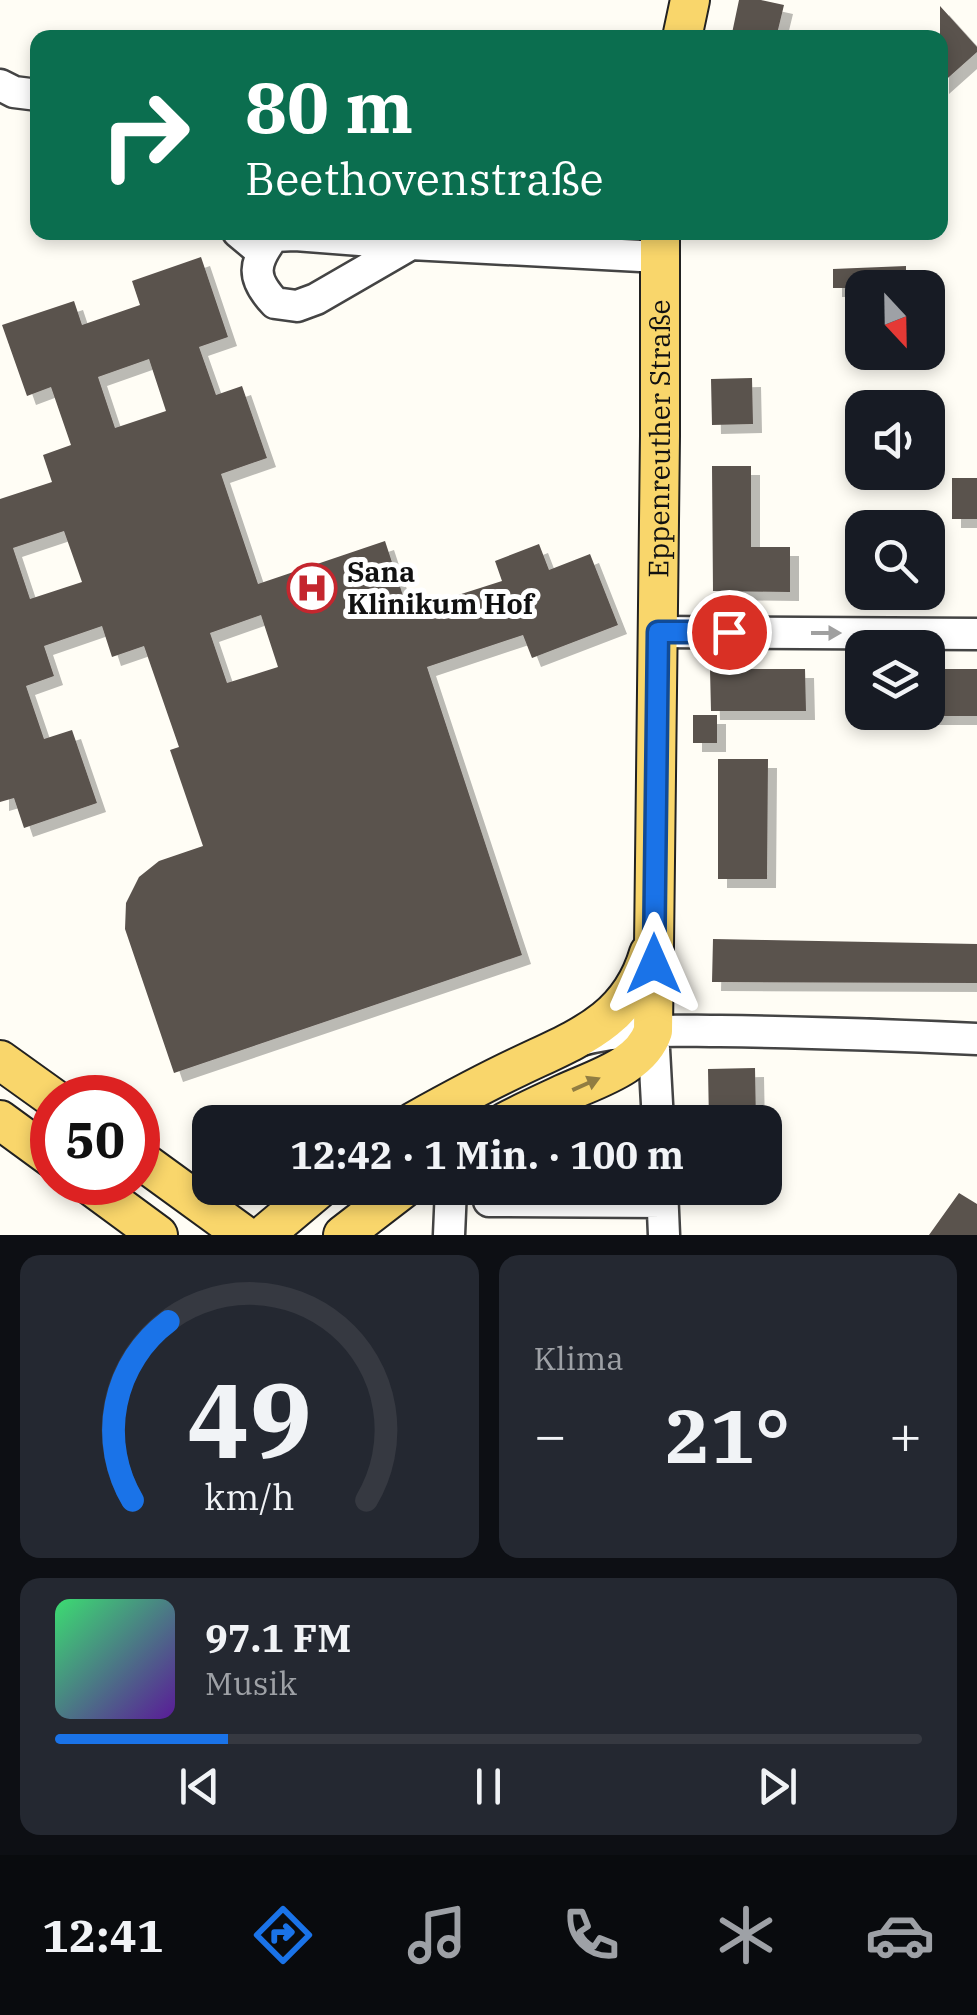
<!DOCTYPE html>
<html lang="de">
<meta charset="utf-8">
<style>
:root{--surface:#171b24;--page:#242831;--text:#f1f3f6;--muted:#9ea1a6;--line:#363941;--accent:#1a73e8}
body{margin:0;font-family:"IBM Plex Serif",serif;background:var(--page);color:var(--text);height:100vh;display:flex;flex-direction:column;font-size:38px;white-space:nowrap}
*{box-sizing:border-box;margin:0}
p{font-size:32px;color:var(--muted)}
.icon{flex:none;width:55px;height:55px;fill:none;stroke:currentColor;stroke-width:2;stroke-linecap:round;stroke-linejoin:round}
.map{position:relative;height:1235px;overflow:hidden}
.drawer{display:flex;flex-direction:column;gap:20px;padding:20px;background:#0d0f14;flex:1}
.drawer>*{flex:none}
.hud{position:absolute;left:30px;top:30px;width:918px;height:210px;border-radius:20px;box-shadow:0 5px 15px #0003;background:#0b6e4f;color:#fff;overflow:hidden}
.needle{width:65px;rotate:158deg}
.controls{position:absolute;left:845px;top:270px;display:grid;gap:20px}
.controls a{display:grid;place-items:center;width:100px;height:100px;border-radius:20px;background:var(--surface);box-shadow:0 5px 15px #0003;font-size:50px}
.speed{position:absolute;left:30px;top:1075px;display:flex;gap:20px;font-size:50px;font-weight:700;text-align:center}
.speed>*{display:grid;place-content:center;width:130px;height:130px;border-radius:50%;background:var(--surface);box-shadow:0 5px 15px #0003;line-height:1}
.speed .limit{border:15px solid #d22;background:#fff;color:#111}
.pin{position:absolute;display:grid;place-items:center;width:85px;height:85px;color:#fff;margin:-42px;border:5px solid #fff;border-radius:50%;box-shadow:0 2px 10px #0007}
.me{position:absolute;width:110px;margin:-55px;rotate:0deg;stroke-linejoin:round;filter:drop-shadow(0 0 8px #0008)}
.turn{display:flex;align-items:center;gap:35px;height:210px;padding:0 50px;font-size:45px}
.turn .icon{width:130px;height:130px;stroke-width:2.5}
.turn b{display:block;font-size:70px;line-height:85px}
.big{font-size:75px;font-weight:700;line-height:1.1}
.drawer .widget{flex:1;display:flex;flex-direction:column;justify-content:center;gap:15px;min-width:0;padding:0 35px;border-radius:20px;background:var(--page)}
.drawer .dial{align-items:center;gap:0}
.dial svg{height:260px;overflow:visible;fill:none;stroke:var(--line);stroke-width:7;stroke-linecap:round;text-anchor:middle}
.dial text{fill:var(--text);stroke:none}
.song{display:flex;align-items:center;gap:30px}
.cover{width:120px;height:120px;border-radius:15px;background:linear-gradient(135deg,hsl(140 70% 55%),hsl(270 70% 35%))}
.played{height:10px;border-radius:5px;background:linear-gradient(90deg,var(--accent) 20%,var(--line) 20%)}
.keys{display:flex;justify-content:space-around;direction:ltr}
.heat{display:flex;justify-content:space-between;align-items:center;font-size:55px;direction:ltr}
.drawer .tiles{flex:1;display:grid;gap:20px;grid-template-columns:1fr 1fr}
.widget:last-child{grid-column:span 2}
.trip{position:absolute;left:192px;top:1105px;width:590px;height:100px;border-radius:20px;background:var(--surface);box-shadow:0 5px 15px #0003;font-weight:700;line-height:100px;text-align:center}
.menu{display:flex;height:160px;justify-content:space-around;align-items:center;background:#090b0e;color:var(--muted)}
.menu .icon{width:70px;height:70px}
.menu .selected{color:var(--accent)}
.menu b{font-size:45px;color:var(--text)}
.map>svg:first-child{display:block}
</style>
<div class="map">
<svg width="977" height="1235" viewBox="0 0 977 1235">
<defs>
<filter id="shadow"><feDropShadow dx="9" dy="9" stdDeviation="0" flood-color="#0004"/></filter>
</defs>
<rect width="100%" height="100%" fill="#fffdf5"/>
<!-- building -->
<path fill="#5a524d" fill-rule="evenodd" filter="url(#shadow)" d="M 739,0 L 761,0 L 784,5 L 776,38 L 731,38 Z
M 940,6 L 977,47 L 977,52 L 940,85 Z
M 201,257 L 228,337 L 199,347 L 216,395 L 242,386 L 267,458 L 221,474 L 258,584 L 385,541 L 408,611 L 502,581 L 495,561 L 539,544 L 549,570 L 590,554 L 618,625 L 532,658 L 523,635 L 427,667 L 522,955 L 174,1073 L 125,929 L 126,903 L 139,877 L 159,861 L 203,846 L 170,750 L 179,747 L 144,646 L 112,657 L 102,626 L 44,646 L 54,676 L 26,686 L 44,739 L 72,730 L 97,803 L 24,828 L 14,798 L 0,802 L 0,499 L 52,482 L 43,455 L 71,445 L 51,387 L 27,396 L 2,325 L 74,301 L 82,325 L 140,305 L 132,281 ZM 149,359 L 166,411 L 115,428 L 98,377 ZM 64,531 L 82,582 L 30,599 L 13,548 ZM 261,615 L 278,667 L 227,683 L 210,633 Z
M 906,266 L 906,288 L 833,288 L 833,269 Z
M 752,378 L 753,424 L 712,425 L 711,379 Z
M 712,466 L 751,466 L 751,547 L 790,547 L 790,592 L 713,591 Z
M 952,478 L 977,478 L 977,519 L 952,519 Z
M 710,669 L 805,669 L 806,711 L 711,711 Z
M 928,669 L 977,669 L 977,716 L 928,716 Z
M 693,715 L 717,715 L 717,743 L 693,743 Z
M 718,759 L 768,759 L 767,879 L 718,879 Z
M 713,939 L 977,944 L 977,983 L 712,982 Z
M 755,1068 L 756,1122 L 709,1122 L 708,1069 Z
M 959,1193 L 977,1204 L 977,1235 L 929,1235 Z"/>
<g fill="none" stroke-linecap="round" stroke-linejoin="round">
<!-- minor casing -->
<g stroke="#444" stroke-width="35">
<path id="minor" d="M 0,85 L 14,92 L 38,95
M 238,232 L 262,252
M 411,244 L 316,299 L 297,306 L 275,303 C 251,278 253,263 274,236 L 295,235 L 411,244 L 659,257
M 658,632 L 977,634
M 653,1031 L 658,1122
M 581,1040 C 626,1028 674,1031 720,1031 C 806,1032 891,1035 977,1039
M 662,1188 L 664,1235
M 489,1201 L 663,1202
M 449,1235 L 451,1188"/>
</g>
<!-- major casing -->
<g stroke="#222" stroke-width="42">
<g id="major">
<path d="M 682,38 L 690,0"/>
<path d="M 0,1060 L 53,1098"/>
<path d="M 0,1120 L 52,1158"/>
<path d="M 413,1122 C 447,1103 482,1084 518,1067 C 576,1039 629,1022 649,953"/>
<path id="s1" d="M 505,1122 C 524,1112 544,1103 563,1094 C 595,1079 641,1067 653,1031 L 660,436 L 660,232"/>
<path d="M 138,1158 L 244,1235"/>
<path d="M 86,1182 L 158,1235"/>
<path d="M 264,1235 L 320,1188"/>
<path d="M 343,1235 L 404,1188"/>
</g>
</g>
<!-- minor -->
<use href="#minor" stroke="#fff" stroke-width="30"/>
<!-- major -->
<use href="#major" stroke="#f9d66b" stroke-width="38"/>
</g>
<!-- one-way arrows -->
<defs><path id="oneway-solid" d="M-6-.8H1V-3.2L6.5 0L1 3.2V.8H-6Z" transform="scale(2.5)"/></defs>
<use fill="#a0a0a0" href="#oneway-solid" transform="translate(826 633)"/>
<use fill="#917d42" href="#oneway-solid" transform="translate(586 1084) rotate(-24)"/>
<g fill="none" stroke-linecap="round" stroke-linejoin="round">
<!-- route casing -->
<g stroke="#114b97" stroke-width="25">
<path id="route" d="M 654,964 L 658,632 L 729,632"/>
</g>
<!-- route -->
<use href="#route" stroke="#1a73e8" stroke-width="18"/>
</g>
<!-- icons -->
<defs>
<g id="hospital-ring" transform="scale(2.5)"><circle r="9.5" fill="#fff" stroke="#c4262e" stroke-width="1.5"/><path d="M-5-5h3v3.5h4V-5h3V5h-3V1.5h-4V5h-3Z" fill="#c4262e"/></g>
</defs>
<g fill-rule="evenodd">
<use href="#hospital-ring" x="312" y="588"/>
</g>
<g text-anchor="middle" stroke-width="10" stroke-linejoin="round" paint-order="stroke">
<!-- street labels -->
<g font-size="28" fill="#111" stroke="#fff">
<text dy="10" stroke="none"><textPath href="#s1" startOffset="770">Eppenreuther Straße</textPath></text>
</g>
<!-- poi labels -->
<g font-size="28" font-weight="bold" fill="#111" stroke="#fff" text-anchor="start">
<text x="347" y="582">Sana<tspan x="347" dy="32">Klinikum Hof</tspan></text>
</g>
</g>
</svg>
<div class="controls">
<a><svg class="needle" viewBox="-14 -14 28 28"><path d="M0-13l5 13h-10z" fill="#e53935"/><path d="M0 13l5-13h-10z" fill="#9ea1a6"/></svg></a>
<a><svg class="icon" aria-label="sound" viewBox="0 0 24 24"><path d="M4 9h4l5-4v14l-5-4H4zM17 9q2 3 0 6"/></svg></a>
<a><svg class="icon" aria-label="search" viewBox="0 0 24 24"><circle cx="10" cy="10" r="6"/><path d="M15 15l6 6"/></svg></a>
<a><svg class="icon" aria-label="layers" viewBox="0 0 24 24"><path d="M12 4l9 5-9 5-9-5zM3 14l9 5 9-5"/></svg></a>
</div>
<div class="speed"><div class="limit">50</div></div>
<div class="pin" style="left:729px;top:632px;background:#d93025"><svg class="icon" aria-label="arrive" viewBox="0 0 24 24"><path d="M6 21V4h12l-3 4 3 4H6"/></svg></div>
<svg class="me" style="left:654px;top:964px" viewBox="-20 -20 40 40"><path d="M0-17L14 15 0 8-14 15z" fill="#1a73e8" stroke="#fff" stroke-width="4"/></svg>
<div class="trip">12:42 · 1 Min. · 100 m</div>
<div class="hud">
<div class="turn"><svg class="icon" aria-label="right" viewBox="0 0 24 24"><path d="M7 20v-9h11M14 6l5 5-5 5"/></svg><div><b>80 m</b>Beethovenstraße</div></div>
</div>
</div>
<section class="drawer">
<div class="tiles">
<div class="widget dial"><svg viewBox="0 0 100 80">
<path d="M14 69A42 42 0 1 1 86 69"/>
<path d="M14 69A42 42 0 0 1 25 14" stroke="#1a73e8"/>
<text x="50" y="56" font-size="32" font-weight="700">49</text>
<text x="50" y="72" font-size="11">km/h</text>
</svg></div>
<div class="widget"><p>Klima</p>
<div class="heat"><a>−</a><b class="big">21°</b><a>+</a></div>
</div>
<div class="widget">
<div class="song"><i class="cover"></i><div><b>97.1 FM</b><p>Musik</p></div></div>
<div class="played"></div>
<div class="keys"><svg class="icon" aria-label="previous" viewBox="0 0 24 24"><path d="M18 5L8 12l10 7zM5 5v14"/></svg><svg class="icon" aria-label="pause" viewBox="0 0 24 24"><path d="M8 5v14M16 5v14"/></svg><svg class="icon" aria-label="next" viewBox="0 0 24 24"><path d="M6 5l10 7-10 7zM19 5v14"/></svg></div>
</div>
</div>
</section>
<nav class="menu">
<b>12:41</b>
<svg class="icon selected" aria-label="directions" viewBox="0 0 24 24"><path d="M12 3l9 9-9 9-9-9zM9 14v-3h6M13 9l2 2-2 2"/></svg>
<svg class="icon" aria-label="music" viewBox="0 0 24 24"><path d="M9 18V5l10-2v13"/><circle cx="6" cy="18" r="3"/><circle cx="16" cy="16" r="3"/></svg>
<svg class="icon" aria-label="phone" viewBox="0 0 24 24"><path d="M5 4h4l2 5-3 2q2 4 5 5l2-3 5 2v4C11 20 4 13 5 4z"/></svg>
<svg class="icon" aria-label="climate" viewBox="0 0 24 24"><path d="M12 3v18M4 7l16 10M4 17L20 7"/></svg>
<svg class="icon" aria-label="car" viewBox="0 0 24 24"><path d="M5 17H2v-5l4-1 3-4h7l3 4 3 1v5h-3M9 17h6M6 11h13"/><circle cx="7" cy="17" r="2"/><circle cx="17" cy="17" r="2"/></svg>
</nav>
